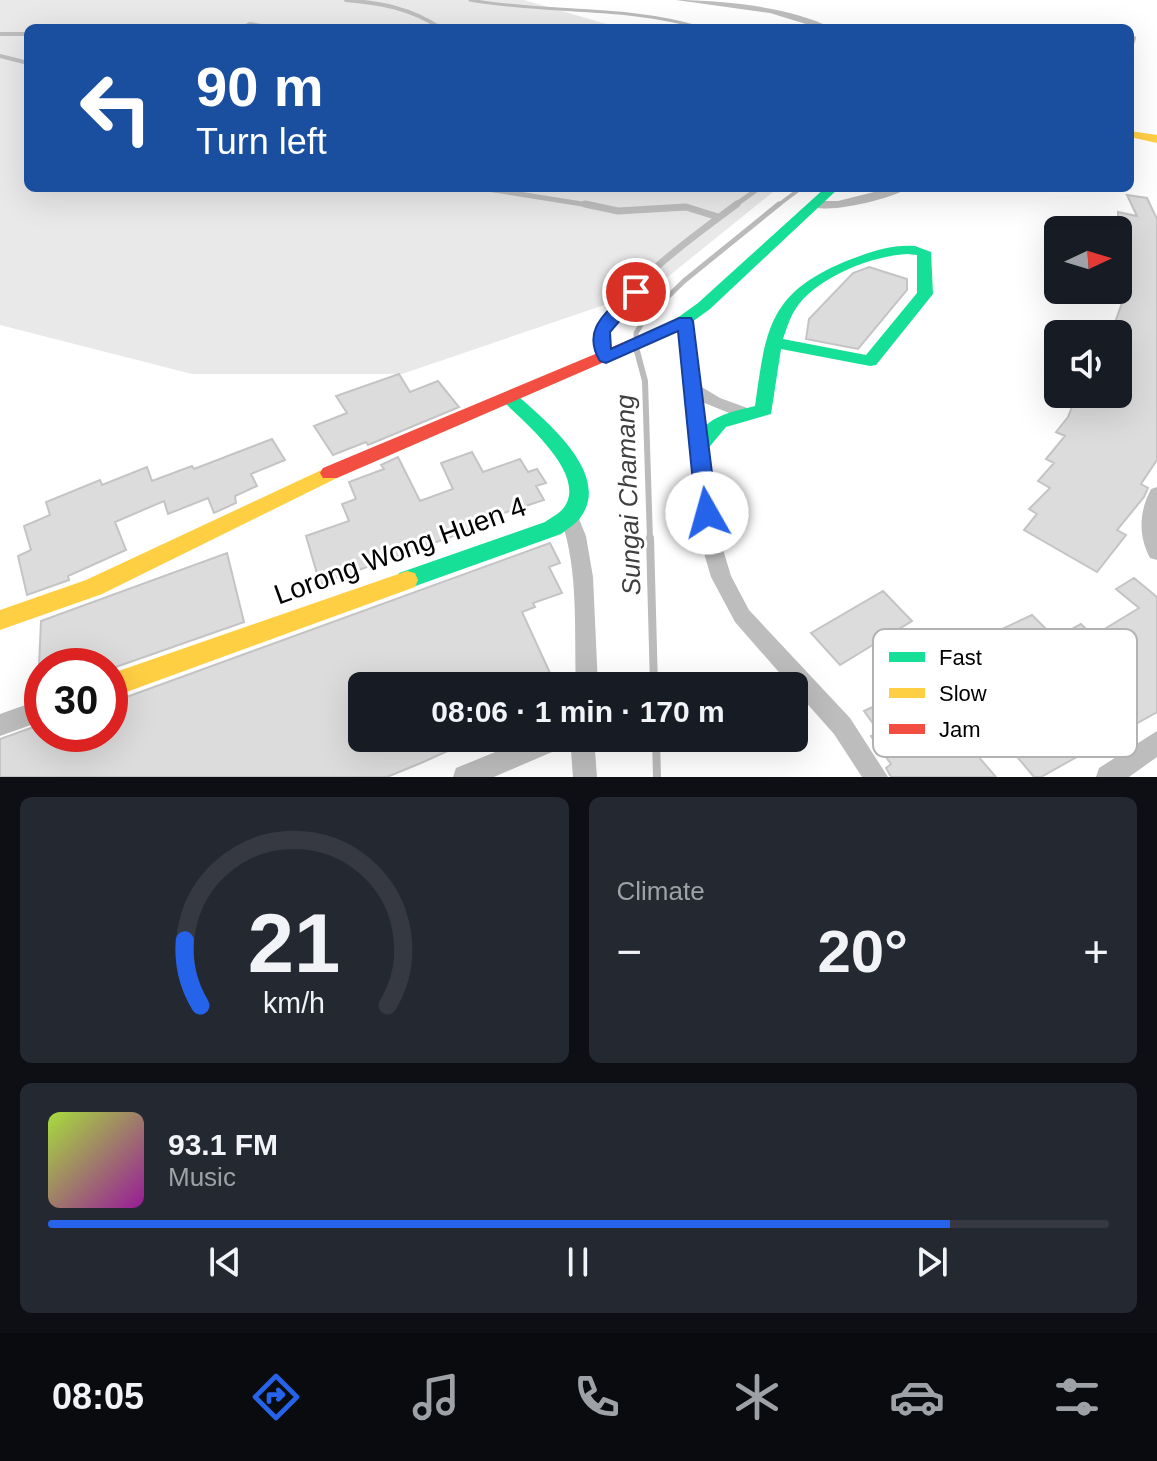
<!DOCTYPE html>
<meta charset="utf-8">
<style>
:root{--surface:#171b24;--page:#242831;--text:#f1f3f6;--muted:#9ea1a6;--line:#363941;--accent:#2563eb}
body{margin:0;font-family:Helvetica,sans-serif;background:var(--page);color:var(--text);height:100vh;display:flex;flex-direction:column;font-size:30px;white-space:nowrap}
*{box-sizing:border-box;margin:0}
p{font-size:26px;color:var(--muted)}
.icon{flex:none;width:44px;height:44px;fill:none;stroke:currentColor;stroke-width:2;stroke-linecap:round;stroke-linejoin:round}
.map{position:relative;height:777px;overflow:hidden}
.drawer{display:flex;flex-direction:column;gap:20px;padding:20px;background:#0d0f14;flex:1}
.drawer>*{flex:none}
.guide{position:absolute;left:24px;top:24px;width:1110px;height:168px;border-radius:12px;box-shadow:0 8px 32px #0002;background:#1a4fa0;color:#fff;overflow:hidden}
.needle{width:52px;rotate:86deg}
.buttons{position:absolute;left:1044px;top:216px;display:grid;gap:16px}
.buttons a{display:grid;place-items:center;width:88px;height:88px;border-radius:12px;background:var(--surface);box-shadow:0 8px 32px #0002;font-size:40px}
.speed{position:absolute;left:24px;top:648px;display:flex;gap:16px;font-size:40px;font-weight:700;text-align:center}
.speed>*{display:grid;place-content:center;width:104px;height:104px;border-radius:50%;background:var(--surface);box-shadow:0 8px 32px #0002;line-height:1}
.speed .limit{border:12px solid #d22;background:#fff;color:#111}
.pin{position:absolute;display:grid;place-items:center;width:68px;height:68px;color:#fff;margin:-34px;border:4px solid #fff;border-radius:50%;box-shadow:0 2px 8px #0007}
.me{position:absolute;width:88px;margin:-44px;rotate:353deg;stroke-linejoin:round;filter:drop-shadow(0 0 6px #0008)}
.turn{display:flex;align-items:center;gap:28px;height:168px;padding:0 40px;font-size:36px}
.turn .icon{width:104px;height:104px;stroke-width:2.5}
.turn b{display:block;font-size:56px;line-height:68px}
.big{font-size:60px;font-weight:700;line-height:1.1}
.drawer .card{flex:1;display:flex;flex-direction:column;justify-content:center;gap:12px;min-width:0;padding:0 28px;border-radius:12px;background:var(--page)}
.drawer .dial{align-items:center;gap:0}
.dial svg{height:208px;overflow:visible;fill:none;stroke:var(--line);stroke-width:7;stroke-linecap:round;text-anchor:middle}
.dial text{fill:var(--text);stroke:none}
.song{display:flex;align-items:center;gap:24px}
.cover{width:96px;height:96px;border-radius:12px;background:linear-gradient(135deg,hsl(80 70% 55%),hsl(300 70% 35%))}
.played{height:8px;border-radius:4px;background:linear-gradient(90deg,var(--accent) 85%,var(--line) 85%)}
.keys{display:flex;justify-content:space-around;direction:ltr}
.heat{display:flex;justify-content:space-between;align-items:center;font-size:44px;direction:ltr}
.drawer .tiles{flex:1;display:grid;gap:20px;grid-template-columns:1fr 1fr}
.card:last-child{grid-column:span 2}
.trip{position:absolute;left:348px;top:672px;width:460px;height:80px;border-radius:12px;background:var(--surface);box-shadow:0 8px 32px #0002;font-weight:700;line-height:80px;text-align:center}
.dock{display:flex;height:128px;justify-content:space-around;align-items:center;background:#090b0e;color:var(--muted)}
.dock .icon{width:56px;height:56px}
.dock .on{color:var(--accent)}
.dock b{font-size:36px;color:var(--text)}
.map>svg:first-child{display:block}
</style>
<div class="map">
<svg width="1157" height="777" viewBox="0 0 1157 777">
<rect width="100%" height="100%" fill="#fff"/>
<!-- green -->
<path fill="#e9e9e9" d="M 0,0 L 524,0 L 620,28 L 28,28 L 28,188 L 778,188 L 654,288 L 402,374 L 192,374 L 0,325 Z"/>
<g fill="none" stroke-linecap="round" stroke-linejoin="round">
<!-- stream-far4 -->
<path stroke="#bbb" stroke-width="3" d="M 470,0 C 547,14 625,5 701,28"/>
<!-- stream-far3 -->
<path stroke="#bbb" stroke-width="4" d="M 777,206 L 801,188"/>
<!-- stream-far2 -->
<path stroke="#bbb" stroke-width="5" d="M 637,353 L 636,333 L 644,320 L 684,281 L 779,204"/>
<!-- stream-far1 -->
<path stroke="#bbb" stroke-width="6" d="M 637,351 L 645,381 L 650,540"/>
<!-- stream -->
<path stroke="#bbb" stroke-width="8" d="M 650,538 L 654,686
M 656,738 L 657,777"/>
</g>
<!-- building -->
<path fill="#dcdcdc" stroke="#c4c4c4" stroke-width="2" d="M 1127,195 L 1147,198 L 1157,219 L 1157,460 L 1141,484 L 1148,488 L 1144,497 L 1117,530 L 1126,535 L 1097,572 L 1024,530 L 1037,514 L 1029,509 L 1050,488 L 1038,481 L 1054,463 L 1046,459 L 1065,436 L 1056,432 L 1068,417 L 1077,394 L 1118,394 L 1118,368 L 1129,336 L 1112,331 L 1123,300 L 1109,296 L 1112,290 L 1118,290 L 1118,276 L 1125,260 L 1118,258 L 1118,212 L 1137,216 Z
M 869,267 L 907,279 L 907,290 L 858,349 L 806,339 L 809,319 L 853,273 Z
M 399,374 L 410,392 L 438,381 L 459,407 L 368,445 L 366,442 L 333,455 L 314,426 L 347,413 L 336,396 Z
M 272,439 L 285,460 L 251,474 L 257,486 L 235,496 L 236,503 L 214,513 L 208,498 L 168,514 L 164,501 L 115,522 L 126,550 L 68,576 L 69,580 L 27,595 L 18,556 L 31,550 L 24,526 L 50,515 L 46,502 L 100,480 L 102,485 L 147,467 L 152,481 L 192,466 L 194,469 Z
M 472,452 L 483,472 L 520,459 L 528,472 L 537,469 L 546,483 L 536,486 L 544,500 L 467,525 L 470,530 L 320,584 L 306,536 L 349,521 L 342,504 L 356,499 L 349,482 L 384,469 L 381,465 L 398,457 L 420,501 L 453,489 L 441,463 Z
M 550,543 L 560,563 L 549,567 L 562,593 L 533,603 L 535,607 L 522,612 L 556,686 L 362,686 L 362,738 L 476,738 L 421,763 L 387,777 L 0,777 L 0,739 L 42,724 L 42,734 L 110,734 L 110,703 Z
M 227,553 L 244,622 L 110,669 L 110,666 L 39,666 L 41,621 Z
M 1134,578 L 1157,597 L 1157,712 L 1041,777 L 1034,777 L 948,674 L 1001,649 L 989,635 L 1032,615 L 1055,638 L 1081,624 L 1093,636 L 1139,608 L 1116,589 Z
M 883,591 L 912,621 L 840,665 L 811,633 Z
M 888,700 L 909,726 L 938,710 L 996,777 L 891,777 L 886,768 L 891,764 L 871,736 L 879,732 L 864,711 Z"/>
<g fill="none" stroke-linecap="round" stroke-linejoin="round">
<!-- lane-far3 -->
<path stroke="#bdbdbd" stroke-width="4" d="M 346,0 C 380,3 411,8 440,28
M 242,28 L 250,24 L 273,28
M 0,34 L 28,34
M 1130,51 L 1134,38
M 0,56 L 28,63"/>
<!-- lane-far2 -->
<path stroke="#bdbdbd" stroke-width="5" d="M 481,188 L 595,206
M 734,206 L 759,188"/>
<!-- lane-far1 -->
<path stroke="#bdbdbd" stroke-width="7" d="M 585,204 L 618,211 L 686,207 L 718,217
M 603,353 L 601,334 C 630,280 689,240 737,204"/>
<!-- lane -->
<path stroke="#bdbdbd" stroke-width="9" d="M 603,351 L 606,358"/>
<!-- street -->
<path fill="#bdbdbd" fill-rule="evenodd" d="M 676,0 C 720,0 793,7 831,28 L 819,28 L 770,13 Z
M 890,188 L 909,188 C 893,198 825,216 809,205 L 815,201 L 838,201 Z
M 685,317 L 692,321 L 700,386 L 720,398 L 750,409 L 752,413 L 744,419 L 702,402 L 719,536 L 731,576 L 749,610 L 850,718 L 888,777 L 862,777 L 834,734 L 794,689 L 794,686 L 791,686 L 735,622 L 711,577 L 699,536 L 678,321 Z
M 1157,487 L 1157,560 L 1150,558 C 1138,535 1139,512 1151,489 Z
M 570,512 L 577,514 L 579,519 L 586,536 L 593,577 L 598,686 L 576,686 C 574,630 579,572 561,519 L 563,514 Z
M 42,699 L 42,721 L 0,736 L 0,714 Z
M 1157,731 L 1157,757 L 1129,777 L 1096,777 L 1099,768 Z
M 530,738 L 570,738 L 566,746 L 494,777 L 453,777 L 456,768 Z
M 570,738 L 594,738 L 597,777 L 573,777 Z"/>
<!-- fast -->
<path fill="#16e098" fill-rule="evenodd" d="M 825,188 L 839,188 L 710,309 L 685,327 L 673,327 L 671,324 L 673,321 L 698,303 Z
M 915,246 L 931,252 L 933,294 L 876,365 L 870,366 L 781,349 L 771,414 L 726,427 L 706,451 L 692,451 L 689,446 C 708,416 723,414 755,406 C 766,328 769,292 849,260 C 870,252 892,244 915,246 ZM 907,254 L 917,255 L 917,293 L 866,355 L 783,339 C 787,327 791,314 799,304 C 821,276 872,256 907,254 Z
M 511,393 L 517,395 C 546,421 613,475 580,518 C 575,525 567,529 561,534 L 407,589 L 399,587 L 396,580 L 399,573 L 545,522 C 552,517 561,513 565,506 C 586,473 525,423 505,403 L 502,399 L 505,395 Z"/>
<!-- slow -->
<path fill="#ffcf43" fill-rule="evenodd" d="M 1130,131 L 1157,135 L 1157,143 L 1130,137 Z
M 330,466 L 337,468 L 340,473 L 337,478 L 102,594 L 0,630 L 0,610 L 86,580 Z
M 407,571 L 415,573 L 418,580 L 415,587 L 110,698 L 110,674 Z"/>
<!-- jam -->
<path fill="#f24e42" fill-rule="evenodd" d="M 679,319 L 687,324 L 685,327 L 337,478 L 323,478 L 320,473 L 323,468 Z"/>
</g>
<!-- route -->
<path fill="#2563eb" stroke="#184099" stroke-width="2" d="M 636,287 L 644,292 L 610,332 L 611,349 L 679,318 L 691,318 L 693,321 L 717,513 L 714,519 L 707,522 L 699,519 L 696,513 L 678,331 L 606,363 L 600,361 C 580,328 609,311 631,288 Z"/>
<g text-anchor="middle" stroke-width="6" stroke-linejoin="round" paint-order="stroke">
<!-- water labels -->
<g font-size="26" font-style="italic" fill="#3f3f3f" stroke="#fff">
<text transform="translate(628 495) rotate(-92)" y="9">Sungai Chamang</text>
</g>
<!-- near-street labels -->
<g font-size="28" fill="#000" stroke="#fff">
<text transform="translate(400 550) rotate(-20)" y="10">Lorong Wong Huen 4</text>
</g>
</g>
<!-- legend -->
<rect x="873" y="629" width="264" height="128" rx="12" fill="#fff" stroke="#b2b2b2" stroke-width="2"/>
<rect x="889" y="652" width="36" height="10" fill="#16e098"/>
<rect x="889" y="688" width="36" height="10" fill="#ffcf43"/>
<rect x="889" y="724" width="36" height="10" fill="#f24e42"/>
<g font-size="22" fill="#000">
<text x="939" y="665">Fast</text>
<text x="939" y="701">Slow</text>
<text x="939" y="737">Jam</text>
</g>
</svg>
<div class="buttons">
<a><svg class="needle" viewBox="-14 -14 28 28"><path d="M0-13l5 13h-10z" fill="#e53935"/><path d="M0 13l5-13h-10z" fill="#9ea1a6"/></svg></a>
<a><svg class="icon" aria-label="sound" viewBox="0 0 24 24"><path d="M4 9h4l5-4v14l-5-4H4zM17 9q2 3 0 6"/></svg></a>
</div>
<div class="speed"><div class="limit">30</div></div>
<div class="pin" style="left:636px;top:292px;background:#d93025"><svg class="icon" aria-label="arrive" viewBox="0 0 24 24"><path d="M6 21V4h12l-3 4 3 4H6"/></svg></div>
<svg class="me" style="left:707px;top:513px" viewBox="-20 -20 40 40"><circle r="19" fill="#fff"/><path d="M0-13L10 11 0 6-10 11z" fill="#2563eb"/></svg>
<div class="trip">08:06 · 1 min · 170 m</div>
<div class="guide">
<div class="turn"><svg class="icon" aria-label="left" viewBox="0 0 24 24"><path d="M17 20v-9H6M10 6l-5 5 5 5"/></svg><div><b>90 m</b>Turn left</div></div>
</div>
</div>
<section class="drawer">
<div class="tiles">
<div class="card dial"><svg viewBox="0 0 100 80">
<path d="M14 69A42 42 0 1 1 86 69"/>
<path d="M14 69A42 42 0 0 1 8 44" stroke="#2563eb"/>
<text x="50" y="56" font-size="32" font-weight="700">21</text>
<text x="50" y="72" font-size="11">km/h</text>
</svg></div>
<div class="card"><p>Climate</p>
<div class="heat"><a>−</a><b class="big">20°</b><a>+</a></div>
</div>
<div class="card">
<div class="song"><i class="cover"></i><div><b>93.1 FM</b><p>Music</p></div></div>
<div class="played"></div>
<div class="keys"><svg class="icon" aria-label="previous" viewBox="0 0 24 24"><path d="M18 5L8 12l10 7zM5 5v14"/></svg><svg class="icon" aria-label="pause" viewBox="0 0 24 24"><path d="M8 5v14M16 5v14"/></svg><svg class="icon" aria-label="next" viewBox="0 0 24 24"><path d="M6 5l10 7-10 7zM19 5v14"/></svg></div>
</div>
</div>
</section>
<nav class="dock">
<b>08:05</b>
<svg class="icon on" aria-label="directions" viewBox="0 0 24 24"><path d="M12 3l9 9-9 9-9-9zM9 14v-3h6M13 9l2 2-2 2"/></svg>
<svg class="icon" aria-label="music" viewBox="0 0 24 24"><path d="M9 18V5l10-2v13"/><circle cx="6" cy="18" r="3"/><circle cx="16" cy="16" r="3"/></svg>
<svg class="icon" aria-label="phone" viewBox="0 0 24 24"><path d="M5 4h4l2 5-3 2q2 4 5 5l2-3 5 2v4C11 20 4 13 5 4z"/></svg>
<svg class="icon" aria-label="climate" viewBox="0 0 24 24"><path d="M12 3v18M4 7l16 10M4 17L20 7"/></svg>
<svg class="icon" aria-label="car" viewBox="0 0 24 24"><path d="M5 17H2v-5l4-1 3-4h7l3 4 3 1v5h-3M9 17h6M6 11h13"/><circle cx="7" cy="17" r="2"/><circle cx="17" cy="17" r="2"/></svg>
<svg class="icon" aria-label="filters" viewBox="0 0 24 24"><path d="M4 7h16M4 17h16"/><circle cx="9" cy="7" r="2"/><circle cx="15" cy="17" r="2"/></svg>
</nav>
